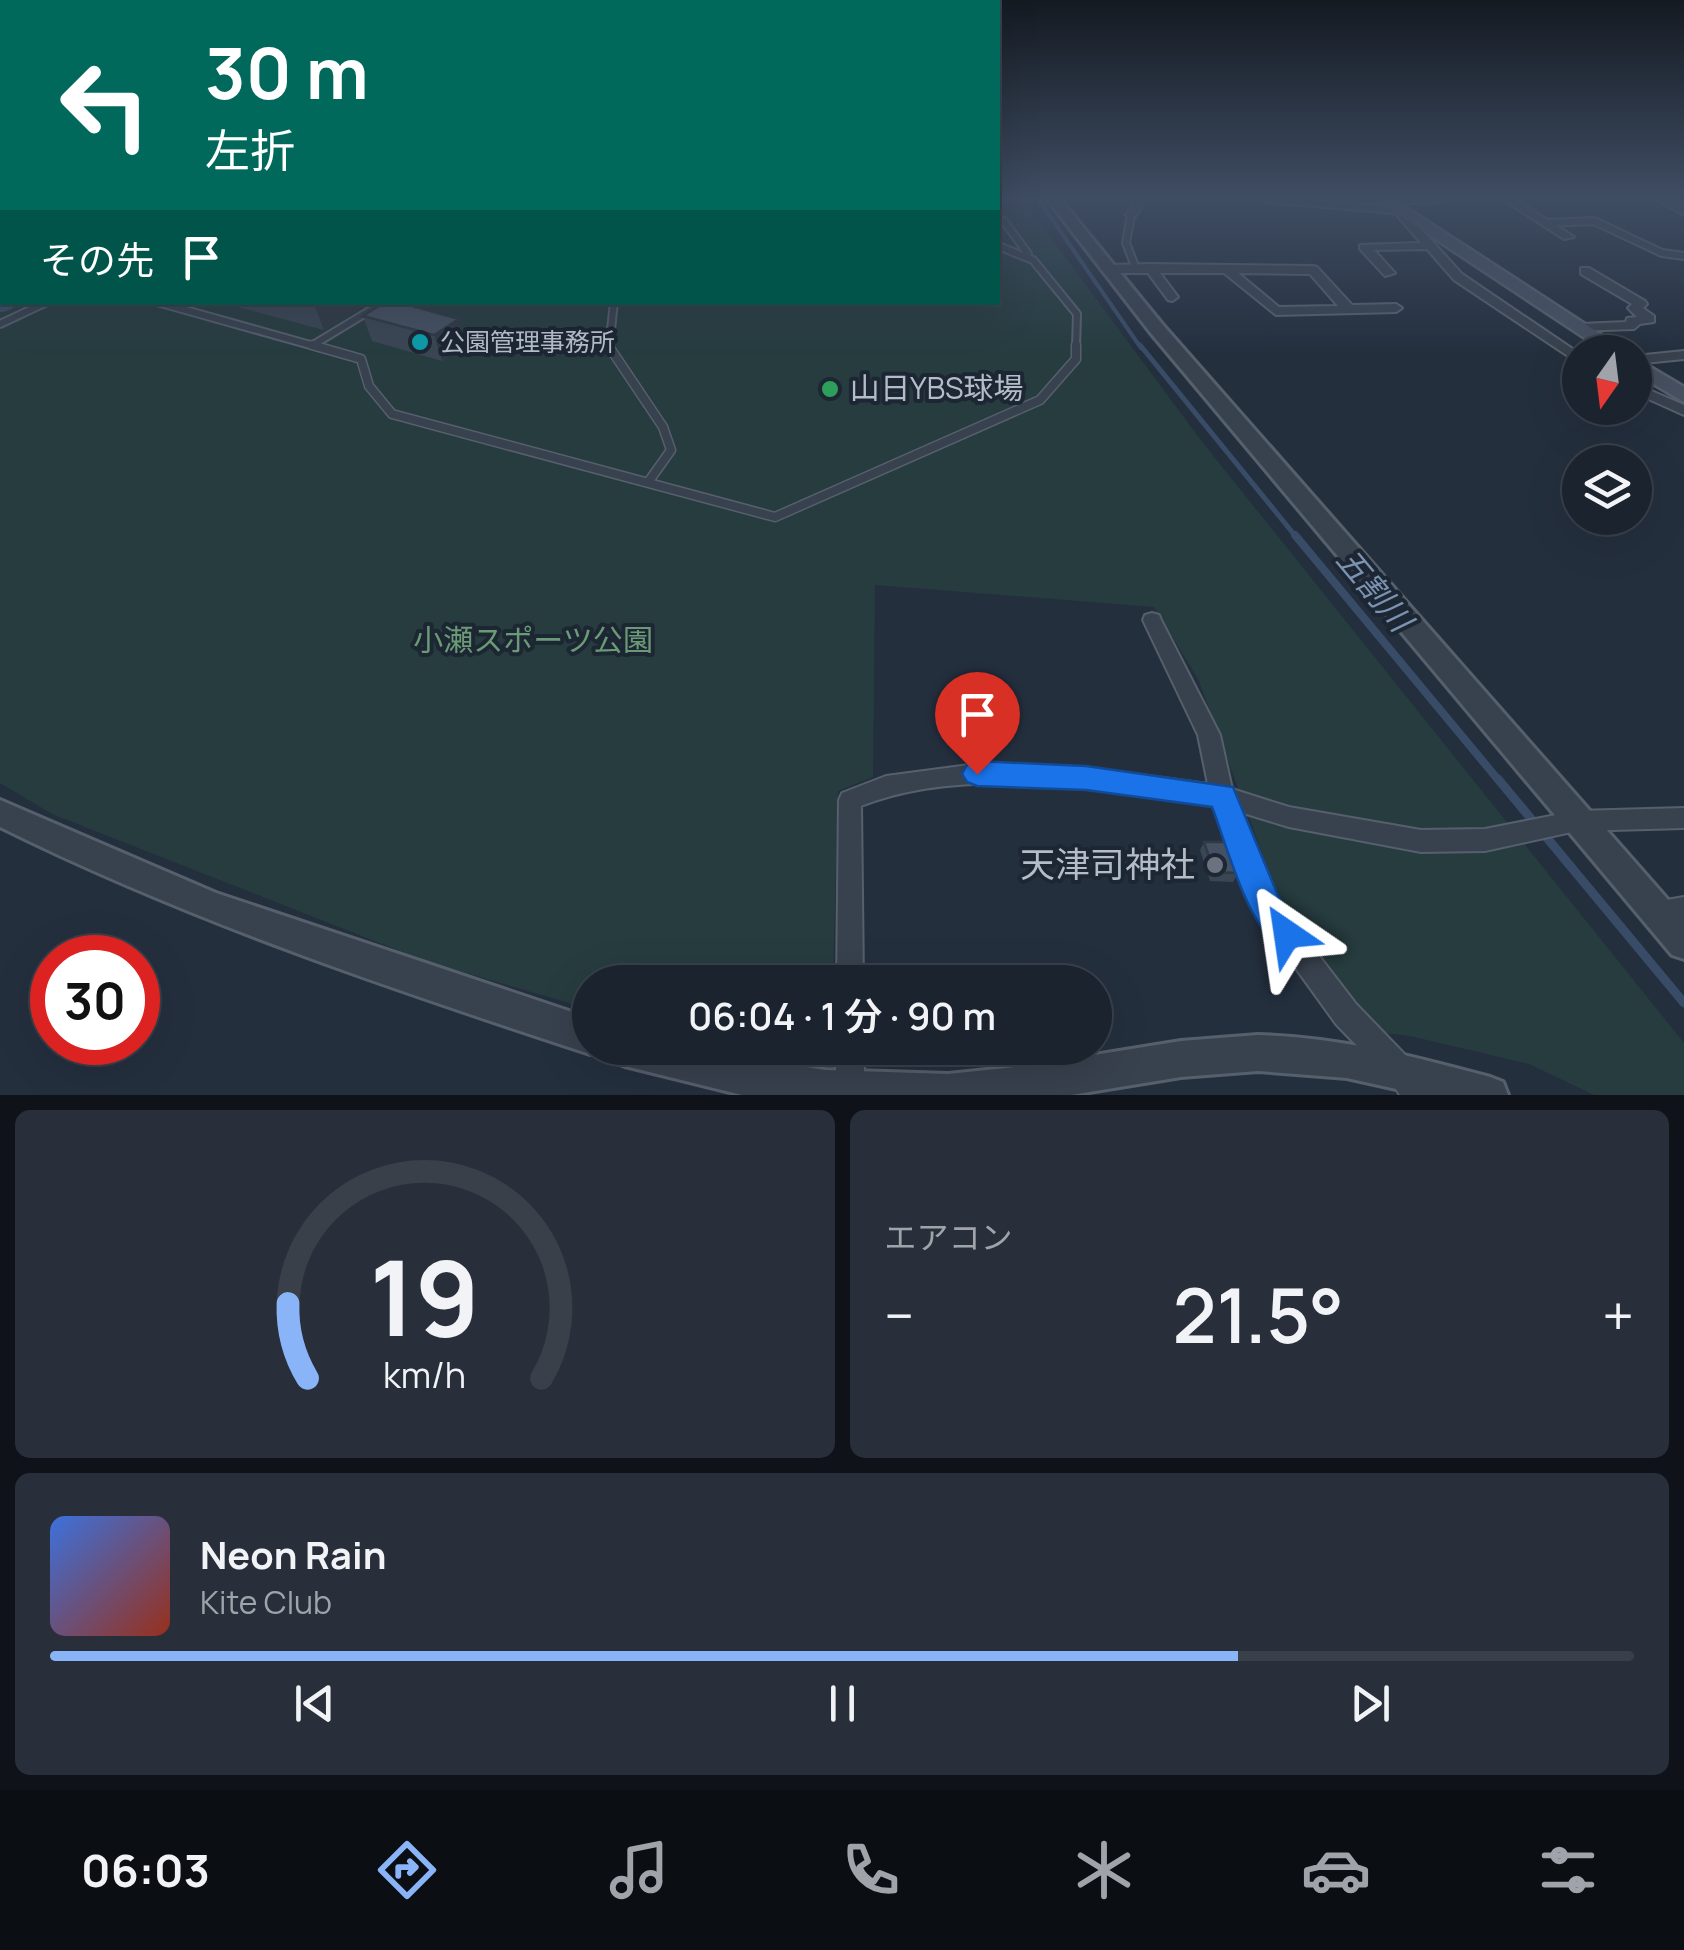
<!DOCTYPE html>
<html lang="ja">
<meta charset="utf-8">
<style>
:root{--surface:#1b232e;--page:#282f3a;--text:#f1f3f6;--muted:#a0a4aa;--line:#39404a;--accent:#8ab4f8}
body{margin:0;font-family:Manrope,"Noto Sans JP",sans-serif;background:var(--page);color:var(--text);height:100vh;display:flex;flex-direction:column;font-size:38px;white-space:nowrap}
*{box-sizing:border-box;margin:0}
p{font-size:32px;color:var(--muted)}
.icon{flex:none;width:55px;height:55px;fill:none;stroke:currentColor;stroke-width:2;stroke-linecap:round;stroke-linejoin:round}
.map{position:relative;height:1095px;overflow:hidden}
.panel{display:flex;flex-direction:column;gap:15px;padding:15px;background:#0f1319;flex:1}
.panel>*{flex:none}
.top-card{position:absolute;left:0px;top:0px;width:1000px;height:305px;box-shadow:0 10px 40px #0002,0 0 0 2px var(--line);background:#00695c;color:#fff;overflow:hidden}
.needle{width:65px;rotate:194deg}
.tools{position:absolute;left:1562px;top:335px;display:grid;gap:20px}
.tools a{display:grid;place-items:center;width:90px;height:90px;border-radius:50%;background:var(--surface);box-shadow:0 10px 40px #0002,0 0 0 2px var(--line);font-size:50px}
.speed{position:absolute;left:30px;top:935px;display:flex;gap:20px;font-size:50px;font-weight:700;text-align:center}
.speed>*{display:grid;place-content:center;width:130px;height:130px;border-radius:50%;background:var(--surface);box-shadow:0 10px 40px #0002,0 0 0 2px var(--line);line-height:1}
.speed .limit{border:15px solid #d22;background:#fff;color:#111}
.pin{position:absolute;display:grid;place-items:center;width:85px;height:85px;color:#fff;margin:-102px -42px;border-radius:50% 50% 50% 0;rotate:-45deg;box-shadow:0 0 10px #0007}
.pin .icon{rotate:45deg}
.me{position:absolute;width:110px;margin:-55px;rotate:328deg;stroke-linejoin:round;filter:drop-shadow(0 0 8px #0008)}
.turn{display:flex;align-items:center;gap:35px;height:210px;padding:0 40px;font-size:45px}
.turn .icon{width:130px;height:130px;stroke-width:2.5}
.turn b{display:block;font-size:70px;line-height:85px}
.then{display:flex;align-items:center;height:95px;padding:0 40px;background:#0003;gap:20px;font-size:38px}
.big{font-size:75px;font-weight:600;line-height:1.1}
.panel .card{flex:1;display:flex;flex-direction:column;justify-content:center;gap:15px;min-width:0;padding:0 35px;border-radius:15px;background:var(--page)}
.panel .dial{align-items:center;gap:0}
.dial svg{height:260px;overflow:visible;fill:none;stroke:var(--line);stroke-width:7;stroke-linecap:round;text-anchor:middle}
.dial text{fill:var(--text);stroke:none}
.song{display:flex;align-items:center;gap:30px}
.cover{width:120px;height:120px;border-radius:15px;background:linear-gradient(135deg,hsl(220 70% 55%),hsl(10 70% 35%))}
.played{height:10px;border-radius:5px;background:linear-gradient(90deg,var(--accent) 75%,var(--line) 75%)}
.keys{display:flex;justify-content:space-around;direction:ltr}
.heat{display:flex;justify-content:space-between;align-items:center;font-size:55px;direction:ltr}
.panel .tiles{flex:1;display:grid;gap:15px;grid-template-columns:1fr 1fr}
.card:last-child{grid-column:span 2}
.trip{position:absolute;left:572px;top:965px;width:540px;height:100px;border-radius:50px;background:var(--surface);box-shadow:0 10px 40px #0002,0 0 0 2px var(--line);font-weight:600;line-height:100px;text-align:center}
.tab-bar{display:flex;height:160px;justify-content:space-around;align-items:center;background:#0b0e12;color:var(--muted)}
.tab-bar .icon{width:70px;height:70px}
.tab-bar .active{color:var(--accent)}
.tab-bar b{font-size:45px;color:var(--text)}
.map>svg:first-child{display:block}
</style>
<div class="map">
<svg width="1684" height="1095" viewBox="0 0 1684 1095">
<rect width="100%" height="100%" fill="#242f3e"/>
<!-- green -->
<path fill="#263c3f" d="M 0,199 L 2,302 L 998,302 L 998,199 L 1022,199 L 1203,443 L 1684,1043 L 1684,1095 L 1594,1095 L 1529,1064 L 1410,1036 L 1368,1031 L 1280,902 L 1198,679 L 1154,607 L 875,585 L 873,777 L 838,791 L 833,982 L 590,982 L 590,1009 L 428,962 L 52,814 L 0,783 Z"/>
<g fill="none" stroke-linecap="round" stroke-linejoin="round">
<!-- stream-far3 -->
<path stroke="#394c67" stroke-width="4" d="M 1038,199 L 1141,348"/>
<!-- stream-far2 -->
<path stroke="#394c67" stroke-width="5" d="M 1140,345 L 1297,538"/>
<!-- stream-far1 -->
<path stroke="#394c67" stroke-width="8" d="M 1295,535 L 1500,782"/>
<!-- stream -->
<path stroke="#394c67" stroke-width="9" d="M 1498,779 L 1684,1003"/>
<!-- river -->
<path stroke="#394c67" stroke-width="40" d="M 0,292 L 2,291"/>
<!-- service-far1 casing -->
<g stroke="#565f6c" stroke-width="10">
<path id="service-far1" d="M 1131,215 L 1126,243 L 1136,269
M 998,220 L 1004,221 L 1028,254
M 1545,223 L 1594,221 L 1662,253 L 1684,256
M 998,246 L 1033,260 L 1077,314 L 1076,348
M 157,302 L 321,348
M 0,324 L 47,302
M 313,345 L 384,302
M 609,348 L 614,302"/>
</g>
<!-- service casing -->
<g stroke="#565f6c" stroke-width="11">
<path id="service" d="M 312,345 L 361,359 L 369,386 L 392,414 L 775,517 L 1040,400 L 1076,359 L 1076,345
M 608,345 L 663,427 L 671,450 L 649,481"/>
</g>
<!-- minor casing -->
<g stroke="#565f6c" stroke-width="4">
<path id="minor" d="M 1136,199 L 1146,199 L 1135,217 L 1127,217 L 1126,215 Z
M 1260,199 L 1307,199 L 1402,208 L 1462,274 L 1580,354 L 1580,364 L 1454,280 L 1427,249 L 1374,250 L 1395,273 L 1385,276 L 1360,249 L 1360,245 L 1421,243 L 1395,213 L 1265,202 Z
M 1381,199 L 1447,199 L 1442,202 L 1385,204 L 1381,203 Z
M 1502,199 L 1515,199 L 1574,237 L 1564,239 Z
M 1655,199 L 1668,199 L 1684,208 L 1684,215 Z
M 1150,264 L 1313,266 L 1317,267 L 1352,305 L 1396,304 L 1402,308 L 1396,312 L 1276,315 L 1224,273 L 1160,273 L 1178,297 L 1172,301 L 1168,300 L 1148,273 L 1106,273 L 1100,269 L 1106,265 ZM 1238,273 L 1310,274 L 1338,306 L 1279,307 Z
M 1581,268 L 1589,268 L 1645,301 L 1647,304 L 1643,308 L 1654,316 L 1654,322 L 1640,324 L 1634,329 L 1575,331 L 1573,328 L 1580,324 L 1626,322 L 1627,318 L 1637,317 L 1628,308 L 1632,304 L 1581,274 Z
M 1684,351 L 1684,359 L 1635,364 L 1635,356 Z
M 1635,384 L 1684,405 L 1684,415 L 1635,393 Z
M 1152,613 L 1159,615 L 1161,620 L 1220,735 L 1232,789 L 1289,807 L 1421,830 L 1485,829 L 1576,811 L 1684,808 L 1684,828 L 1576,831 L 1485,851 L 1421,852 L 1289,827 L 1240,812 L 1276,900 L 1356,1004 L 1410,1060 L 1431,1095 L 1400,1095 L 1390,1080 L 1336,1024 L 1258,916 L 1214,805 C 1105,790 966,764 861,806 L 863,982 L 837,982 L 839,800 L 842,793 L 886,776 L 977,764 L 1087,768 L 1208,784 L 1198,735 L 1143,620 L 1145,615 Z
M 1684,897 L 1684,921 L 1658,924 L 1649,921 L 1646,912 L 1649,903 Z
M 836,1048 L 864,1048 L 864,1095 L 836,1095 Z"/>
</g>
<!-- tertiary casing -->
<g stroke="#565f6c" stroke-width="6">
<path id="tertiary" d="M 1047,199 L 1060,199 L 1162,324 L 1684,918 L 1684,959 L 1672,955 L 1150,332 Z
M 0,800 L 216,893 L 590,1018 L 590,1048 L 603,1048 L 590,1054 C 389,988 190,921 0,827 Z
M 1258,1035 C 1338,1037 1413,1056 1490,1077 L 1503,1082 L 1508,1095 L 1423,1095 L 1347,1078 L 1258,1071 L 1181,1077 L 1071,1095 L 742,1095 L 625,1066 L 612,1061 L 607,1048 L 689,1048 L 825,1070 L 948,1074 L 1026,1066 L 1181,1041 Z"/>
</g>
<!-- secondary casing -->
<g stroke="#565f6c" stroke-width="5">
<path id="secondary" d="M 1375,199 L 1393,199 L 1628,352 L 1606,352 Z
M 1635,358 L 1684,387 L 1684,402 L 1635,373 Z"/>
</g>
<!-- service-far1 -->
<use href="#service-far1" stroke="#38414e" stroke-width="6"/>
<!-- service -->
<use href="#service" stroke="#38414e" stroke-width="8"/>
<!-- minor -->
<use href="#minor" fill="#38414e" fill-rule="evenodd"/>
<!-- tertiary -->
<use href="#tertiary" fill="#38414e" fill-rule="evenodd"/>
<!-- secondary -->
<use href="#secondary" fill="#465061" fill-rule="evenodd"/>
</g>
<!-- wall -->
<path fill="#3b4654" d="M 220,302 L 370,302 L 324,330 Z
M 363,316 L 467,344 L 442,361 L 372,341 Z
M 1204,842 L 1238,873 L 1233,882 L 1210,881 L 1200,850 Z"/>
<!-- shaded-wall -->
<path fill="#303945" d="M 313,302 L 370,302 L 324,330 Z
M 459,319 L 467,344 L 442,361 L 434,335 Z"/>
<!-- building -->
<path fill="#455162" stroke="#303945" stroke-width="2.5" d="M 385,302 L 398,302 L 459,319 L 434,335 L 363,316 Z
M 1204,842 L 1227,842 L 1238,873 L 1214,872 Z"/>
<!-- sky -->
<linearGradient id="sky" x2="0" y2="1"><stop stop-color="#141a22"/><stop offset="0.56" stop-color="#3f4d63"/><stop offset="1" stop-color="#3f4d63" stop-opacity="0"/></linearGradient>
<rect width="1684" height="353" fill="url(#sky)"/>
<!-- route -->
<path fill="#1a73e8" stroke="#114b97" stroke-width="2.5" d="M 977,761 L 1086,766 L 1233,787 L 1279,898 L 1303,934 L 1298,946 L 1287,951 C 1249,935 1227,845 1212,807 L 1086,790 L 977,786 L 967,782 L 962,774 L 967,765 Z"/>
<!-- markers -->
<circle fill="#0f9aa8" stroke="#1d2633" stroke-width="4" cx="420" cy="342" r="10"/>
<circle fill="#2e9e5b" stroke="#1d2633" stroke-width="4" cx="830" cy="389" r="10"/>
<circle fill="#6b7280" stroke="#1d2633" stroke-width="4" cx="1215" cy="865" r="10"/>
<g text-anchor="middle" stroke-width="8" stroke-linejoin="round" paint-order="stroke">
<!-- far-poi labels -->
<g font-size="25" fill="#b4bcc9" stroke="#1d2633" text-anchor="start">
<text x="440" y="351">公園管理事務所</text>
</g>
<!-- poi labels -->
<g font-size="30" fill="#b4bcc9" stroke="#1d2633" text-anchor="start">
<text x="850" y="399">山日YBS球場</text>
</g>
<!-- park labels -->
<g font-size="30" fill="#6b9a76" stroke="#1d2633">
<text x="533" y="651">小瀬スポーツ公園</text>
</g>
<!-- water labels -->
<g font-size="32" font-style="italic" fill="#7c92b1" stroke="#1d2633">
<text transform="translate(1374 590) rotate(50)" y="11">五割川</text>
</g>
<!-- near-poi labels -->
<g font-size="35" fill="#b4bcc9" stroke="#1d2633" text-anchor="end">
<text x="1195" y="877">天津司神社</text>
</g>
</g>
</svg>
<div class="tools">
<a><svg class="needle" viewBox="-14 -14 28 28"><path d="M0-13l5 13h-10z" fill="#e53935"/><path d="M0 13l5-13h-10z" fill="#a0a4aa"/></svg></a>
<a><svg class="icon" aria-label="layers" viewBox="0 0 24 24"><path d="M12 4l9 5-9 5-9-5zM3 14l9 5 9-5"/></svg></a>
</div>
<div class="speed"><div class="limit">30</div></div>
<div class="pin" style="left:977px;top:774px;background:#d93025"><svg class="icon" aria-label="arrive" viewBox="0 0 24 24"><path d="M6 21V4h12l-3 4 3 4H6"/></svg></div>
<svg class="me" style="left:1287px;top:934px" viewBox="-20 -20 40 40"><path d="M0-17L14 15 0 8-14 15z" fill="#1a73e8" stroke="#fff" stroke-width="4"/></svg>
<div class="trip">06:04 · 1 分 · 90 m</div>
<div class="top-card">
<div class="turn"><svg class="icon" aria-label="left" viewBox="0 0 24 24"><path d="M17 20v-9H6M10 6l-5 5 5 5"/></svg><div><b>30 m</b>左折</div></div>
<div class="then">その先<svg class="icon" aria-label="arrive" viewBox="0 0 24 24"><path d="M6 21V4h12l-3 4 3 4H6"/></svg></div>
</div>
</div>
<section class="panel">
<div class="tiles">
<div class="card dial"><svg viewBox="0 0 100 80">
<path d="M14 69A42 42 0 1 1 86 69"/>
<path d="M14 69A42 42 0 0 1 8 46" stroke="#8ab4f8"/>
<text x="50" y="56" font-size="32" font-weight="700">19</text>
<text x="50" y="72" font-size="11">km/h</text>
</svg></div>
<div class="card"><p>エアコン</p>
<div class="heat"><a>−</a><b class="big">21.5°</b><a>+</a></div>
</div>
<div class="card">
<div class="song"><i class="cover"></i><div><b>Neon Rain</b><p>Kite Club</p></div></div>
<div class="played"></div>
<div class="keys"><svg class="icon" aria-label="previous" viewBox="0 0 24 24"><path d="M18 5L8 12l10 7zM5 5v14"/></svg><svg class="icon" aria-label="pause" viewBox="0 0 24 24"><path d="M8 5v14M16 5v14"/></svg><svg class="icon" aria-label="next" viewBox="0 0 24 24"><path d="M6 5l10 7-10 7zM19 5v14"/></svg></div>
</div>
</div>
</section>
<nav class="tab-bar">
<b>06:03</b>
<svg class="icon active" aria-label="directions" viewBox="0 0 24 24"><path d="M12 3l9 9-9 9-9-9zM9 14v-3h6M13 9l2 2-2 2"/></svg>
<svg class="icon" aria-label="music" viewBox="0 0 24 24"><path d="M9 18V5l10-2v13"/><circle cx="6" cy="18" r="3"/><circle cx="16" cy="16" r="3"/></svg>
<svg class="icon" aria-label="phone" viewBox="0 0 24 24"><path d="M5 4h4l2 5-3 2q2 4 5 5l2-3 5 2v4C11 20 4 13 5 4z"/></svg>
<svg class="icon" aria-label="climate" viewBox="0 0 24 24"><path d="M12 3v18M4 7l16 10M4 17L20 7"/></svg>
<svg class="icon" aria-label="car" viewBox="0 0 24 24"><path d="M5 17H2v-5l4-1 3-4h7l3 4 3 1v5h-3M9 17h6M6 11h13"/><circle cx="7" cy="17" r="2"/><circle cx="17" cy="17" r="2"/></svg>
<svg class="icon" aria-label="filters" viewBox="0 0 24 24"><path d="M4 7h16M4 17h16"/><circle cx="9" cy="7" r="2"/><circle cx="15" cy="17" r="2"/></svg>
</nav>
